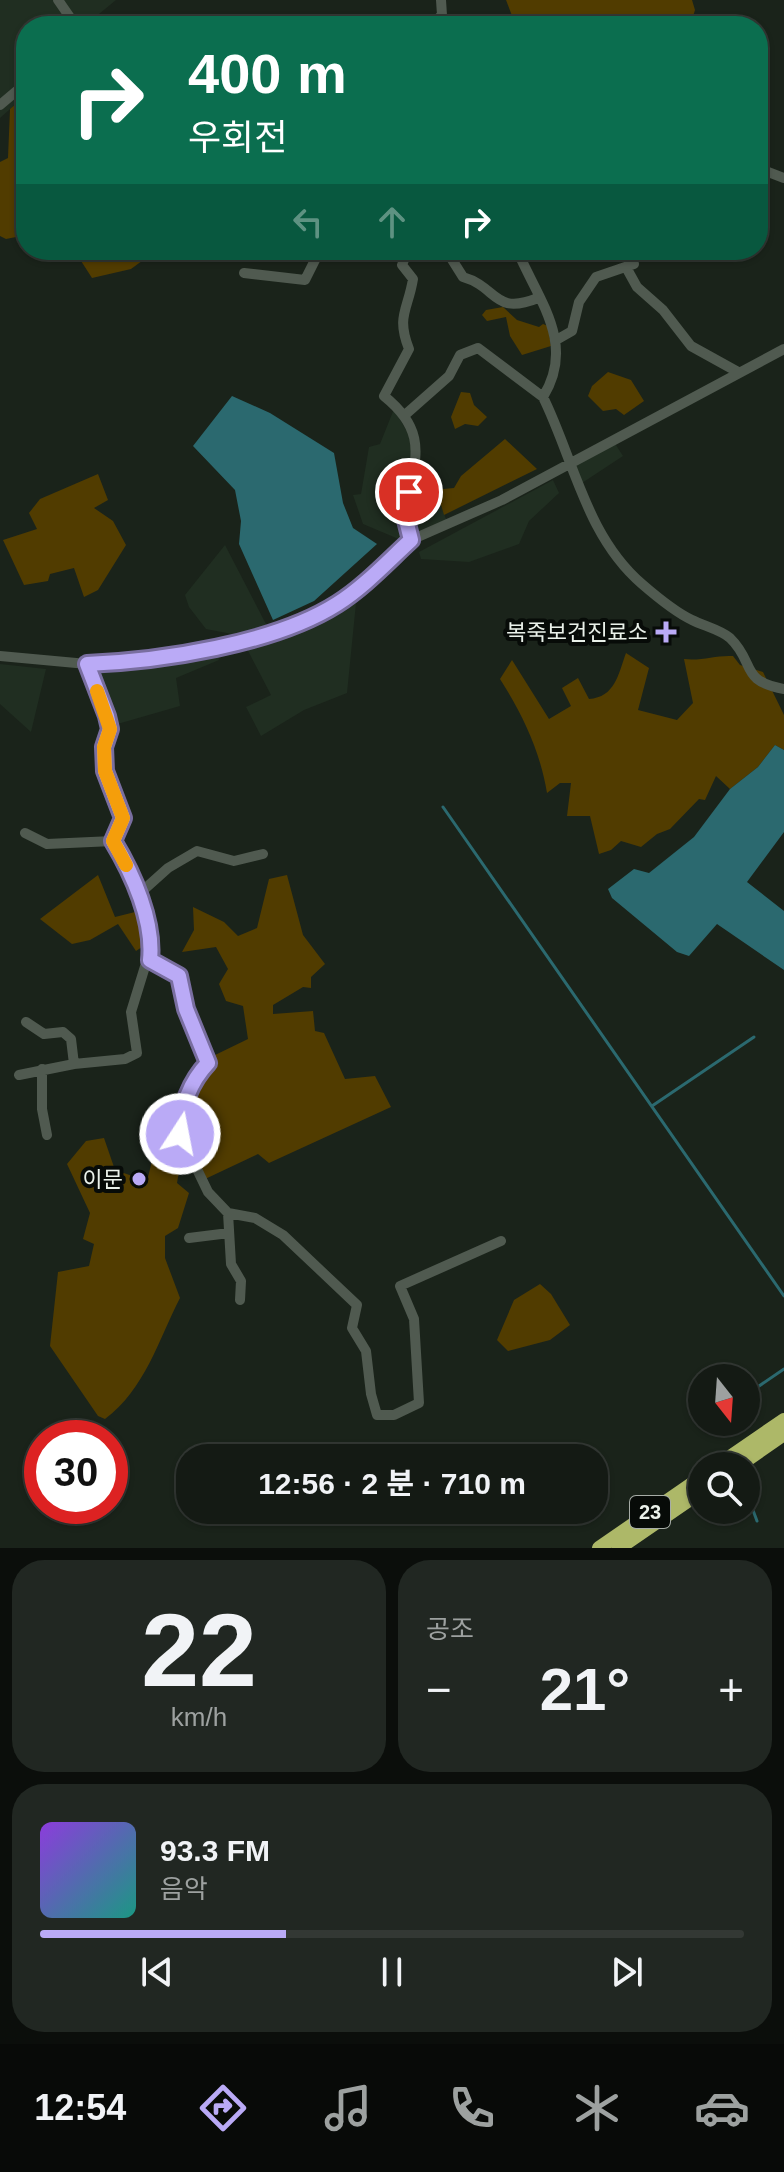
<!DOCTYPE html>
<html lang="ko">
<meta charset="utf-8">
<style>
:root{--surface:#141a14;--page:#212722;--text:#f1f3f6;--muted:#9da1a0;--line:#333834;--accent:#baaaf6}
body{margin:0;font-family:Arial,"Noto Sans KR",sans-serif;background:var(--page);color:var(--text);height:100vh;display:flex;flex-direction:column;font-size:30px;white-space:nowrap}
*{box-sizing:border-box;margin:0}
p{font-size:26px;color:var(--muted)}
.icon{flex:none;width:44px;height:44px;fill:none;stroke:currentColor;stroke-width:2;stroke-linecap:round;stroke-linejoin:round}
.map{position:relative;height:1548px;overflow:hidden}
.sheet{display:flex;flex-direction:column;gap:12px;padding:12px;background:#0b0e0b;flex:1}
.sheet>*{flex:none}
.top-card{position:absolute;left:16px;top:16px;width:752px;height:244px;border-radius:32px;box-shadow:0 2px 6px #0004,0 0 0 2px var(--line);background:#0b6e4f;color:#fff;overflow:hidden}
.needle{width:52px;rotate:163deg}
.buttons{position:absolute;left:688px;top:1364px;display:grid;gap:16px}
.buttons a{display:grid;place-items:center;width:72px;height:72px;border-radius:50%;background:var(--surface);box-shadow:0 2px 6px #0004,0 0 0 2px var(--line);font-size:40px}
.speed{position:absolute;left:24px;top:1420px;display:flex;gap:16px;font-size:40px;font-weight:700;text-align:center}
.speed>*{display:grid;place-content:center;width:104px;height:104px;border-radius:50%;background:var(--surface);box-shadow:0 2px 6px #0004,0 0 0 2px var(--line);line-height:1}
.speed .limit{border:12px solid #d22;background:#fff;color:#111}
.pin{position:absolute;display:grid;place-items:center;width:68px;height:68px;color:#fff;margin:-34px;border:4px solid #fff;border-radius:50%;box-shadow:0 2px 8px #0007}
.me{position:absolute;width:88px;margin:-44px;rotate:11deg;stroke-linejoin:round;filter:drop-shadow(0 0 6px #0008)}
.turn{display:flex;align-items:center;gap:28px;height:168px;padding:0 40px;font-size:36px}
.turn .icon{width:104px;height:104px;stroke-width:2.5}
.turn b{display:block;font-size:56px;line-height:68px}
.lanes{display:flex;align-items:center;height:76px;padding:0 40px;background:#0003;justify-content:center;gap:40px;direction:ltr}
.lanes .off{opacity:.35}
.big{font-size:60px;font-weight:700;line-height:1.1}
.sheet .widget{flex:1;display:flex;flex-direction:column;justify-content:center;gap:12px;min-width:0;padding:0 28px;border-radius:32px;background:var(--page)}
.sheet .dial{align-items:center;gap:0}
.dial b{font-size:104px;line-height:1}
.song{display:flex;align-items:center;gap:24px}
.cover{width:96px;height:96px;border-radius:12px;background:linear-gradient(135deg,hsl(270 70% 55%),hsl(170 70% 35%))}
.played{height:8px;border-radius:4px;background:linear-gradient(90deg,var(--accent) 35%,var(--line) 35%)}
.keys{display:flex;justify-content:space-around;direction:ltr}
.heat{display:flex;justify-content:space-between;align-items:center;font-size:44px;direction:ltr}
.sheet .tiles{flex:1;display:grid;gap:12px;grid-template-columns:1fr 1fr}
.widget:last-child{grid-column:span 2}
.trip{position:absolute;left:176px;top:1444px;width:432px;height:80px;border-radius:32px;background:var(--surface);box-shadow:0 2px 6px #0004,0 0 0 2px var(--line);font-weight:700;line-height:80px;text-align:center}
.dock{display:flex;height:128px;justify-content:space-around;align-items:center;background:#080a08;color:var(--muted)}
.dock .icon{width:56px;height:56px}
.dock .selected{color:var(--accent)}
.dock b{font-size:36px;color:var(--text)}
.map>svg:first-child{display:block}
</style>
<div class="map">
<svg width="784" height="1548" viewBox="0 0 784 1548">
<rect width="100%" height="100%" fill="#1a231a"/>
<!-- built -->
<path fill="#202e21" d="M 0,0 L 116,0 L 99,14 L 98,26 L 26,26 L 26,95 L 0,118 Z
M 394,409 L 414,444 L 402,518 L 411,531 L 414,491 L 441,505 L 447,522 L 401,540 L 363,524 L 353,495 L 361,494 L 369,447 L 380,444 Z
M 614,442 L 623,456 L 582,483 L 571,465 Z
M 553,480 L 559,493 L 529,521 L 519,544 L 469,562 L 421,559 L 419,552 Z
M 225,545 L 267,626 L 237,635 L 206,629 L 189,607 L 185,595 Z
M 356,603 L 347,693 L 304,710 L 261,736 L 246,707 L 271,695 L 246,647 Z
M 217,650 L 219,660 L 176,678 L 180,706 L 114,725 L 95,671 L 168,664 Z
M 0,664 L 46,669 L 31,732 L 0,704 Z"/>
<!-- green -->
<path fill="#513c00" d="M 506,0 L 692,0 L 695,10 L 690,26 L 521,26 L 514,21 Z
M 26,95 L 26,235 L 6,239 L 0,236 L 0,162 L 8,158 L 10,109 Z
M 74,250 L 157,250 L 131,269 L 92,278 Z
M 503,307 L 517,320 L 539,327 L 543,324 L 548,326 L 551,346 L 522,355 L 510,336 L 506,317 L 487,321 L 482,315 L 486,310 Z
M 608,372 L 631,380 L 644,401 L 624,415 L 616,409 L 603,411 L 588,396 L 592,386 Z
M 461,392 L 470,393 L 474,405 L 487,417 L 478,426 L 465,424 L 455,429 L 451,417 Z
M 505,439 L 537,469 L 444,515 L 441,505 L 428,496 L 433,490 L 454,488 L 461,476 Z
M 98,474 L 108,500 L 94,508 L 113,521 L 126,545 L 98,590 L 84,597 L 74,568 L 50,574 L 48,581 L 24,585 L 3,540 L 37,529 L 29,513 L 40,499 Z
M 626,653 L 649,668 L 638,710 L 677,720 L 693,703 L 684,659 C 702,661 716,655 733,656 L 740,665 L 763,672 L 784,715 L 784,750 L 775,745 L 758,767 L 730,789 L 716,776 L 705,800 L 699,799 L 670,829 L 657,834 L 641,847 L 621,841 L 611,850 L 599,854 L 590,816 L 567,816 L 571,783 L 560,783 L 547,793 C 540,751 523,715 500,679 L 512,660 L 549,719 L 571,706 L 562,688 L 578,678 L 589,699 C 615,697 618,675 626,653 Z
M 98,875 L 115,917 L 139,911 L 148,943 L 136,951 L 118,924 L 90,940 L 72,944 L 40,919 Z
M 287,875 L 303,935 L 325,964 L 311,977 L 311,988 L 303,987 L 273,1005 L 273,1014 L 313,1011 L 315,1031 L 324,1033 L 345,1079 L 375,1076 L 391,1107 L 269,1163 L 258,1154 L 203,1180 L 184,1132 L 184,1114 L 213,1056 L 248,1039 L 243,1006 L 226,1001 L 219,984 L 228,969 L 216,947 L 182,952 L 194,930 L 193,907 L 224,922 L 238,936 L 257,928 L 269,879 Z
M 104,1138 L 115,1170 L 147,1181 L 154,1153 L 182,1155 L 177,1183 L 189,1193 L 178,1228 L 165,1236 L 165,1258 L 180,1298 C 158,1341 145,1389 105,1419 L 98,1416 L 50,1346 L 58,1272 L 89,1266 L 94,1244 L 83,1239 L 90,1213 L 67,1164 L 86,1141 Z
M 540,1284 L 551,1294 L 570,1325 L 550,1340 L 508,1351 L 497,1340 L 514,1300 Z"/>
<!-- water -->
<path fill="#2b696f" d="M 232,396 L 270,413 L 334,453 L 343,503 L 353,528 L 377,544 L 314,601 L 273,620 L 239,544 L 241,521 L 235,490 L 193,446 Z
M 775,745 L 784,750 L 784,832 L 747,882 L 784,911 L 784,970 L 717,924 L 689,956 L 677,952 L 612,898 L 608,889 L 634,869 L 649,873 L 694,837 L 730,789 L 758,767 Z"/>
<g fill="none" stroke-linecap="round" stroke-linejoin="round">
<!-- stream -->
<path stroke="#2b696f" stroke-width="3" d="M 443,807 L 784,1296
M 652,1106 L 754,1037
M 746,1395 L 784,1369
M 710,1422 L 712,1426
M 747,1494 L 757,1521"/>
<!-- minor -->
<path stroke="#505a50" stroke-width="10" d="M 58,0 L 76,26
M 140,26 L 217,21 L 256,26
M 430,26 L 442,15 L 441,0
M 0,105 L 26,83
M 758,168 L 784,178
M 408,250 L 402,265 L 413,279 C 408,310 396,316 409,349 L 384,396 C 445,445 396,478 411,540
M 446,250 L 463,277 C 498,287 493,316 538,298
M 517,250 C 539,301 576,344 543,397 C 574,460 586,536 642,584 C 657,597 675,612 692,620 C 704,626 721,630 730,638 C 756,663 739,681 784,689
M 627,269 L 637,287 L 663,310 L 691,346 L 738,372
M 244,273 L 305,280 L 320,250
M 558,339 L 572,331 L 579,302 L 596,277 L 634,264 L 627,250
M 406,414 L 449,376 L 460,355 L 478,348 L 543,397
M 0,656 L 87,664 L 149,660 L 296,625 L 353,593 L 411,540 L 502,500 L 784,349
M 25,833 L 47,844 L 113,841
M 139,894 L 168,868 L 197,851 L 234,861 L 263,854
M 150,960 L 179,976 L 186,1009 L 208,1063 L 195,1077 L 181,1115 L 180,1134 L 208,1192 L 228,1213 L 255,1218 L 283,1235 L 357,1305 L 352,1328 L 366,1351 L 371,1394 L 377,1415 L 394,1415 L 419,1403 L 414,1319 L 400,1286 L 501,1241
M 26,1022 L 44,1034 L 63,1032 L 71,1039 L 74,1064
M 42,1069 L 42,1109 L 47,1135
M 19,1075 L 74,1064 L 125,1059 L 137,1053 L 131,1012 L 151,947 L 139,894 L 113,841 L 123,818 L 105,771 L 104,747 L 110,729 L 107,716 L 87,664
M 228,1213 L 231,1264 L 241,1281 L 240,1300
M 189,1238 L 229,1233"/>
<!-- highway -->
<path stroke="#adb868" stroke-width="14" d="M 717,1466 L 784,1420
M 738,1466 L 784,1434
M 599,1548 L 702,1477
M 619,1548 L 702,1491"/>
</g>
<g fill="none" stroke-linecap="round" stroke-linejoin="round">
<!-- route casing -->
<g stroke="#796ea0" stroke-width="20">
<path id="route" d="M 180,1134 C 181,1107 189,1083 208,1063 L 186,1009 L 179,976 L 150,960 C 154,921 133,874 113,841 L 123,818 L 105,771 L 104,747 L 110,729 L 107,716 L 87,664 C 161,661 274,644 337,604 C 364,587 387,562 411,540 L 405,516 L 409,492"/>
</g>
<!-- route -->
<use href="#route" stroke="#baaaf6" stroke-width="14"/>
<!-- slow -->
<path stroke="#f59e0b" stroke-width="14" d="M 97,691 L 110,729 L 104,747 L 105,771 L 123,818 L 113,841 L 126,865"/>
</g>
<!-- markers -->
<g fill="#baaaf6" stroke="#070b08" stroke-width="3">
<path d="M662 620h8v8h8v8h-8v8h-8v-8h-8v-8h8z"/>
<circle cx="139" cy="1179" r="8"/>
</g>
<g text-anchor="middle" stroke-width="8" stroke-linejoin="round" paint-order="stroke">
<!-- shield labels -->
<rect fill="#070b08" stroke="#a6aca6" stroke-width="2" x="630" y="1496" width="40" height="32" rx="6"/>
<g font-size="20" font-weight="bold" fill="#eaf1ea">
<text x="650" y="1519">23</text>
</g>
<!-- poi labels -->
<g font-size="22" fill="#eaf1ea" stroke="#070b08" text-anchor="end">
<text x="648" y="640">복죽보건진료소</text>
<text x="123" y="1187">이문</text>
</g>
</g>
</svg>
<div class="buttons">
<a><svg class="needle" viewBox="-14 -14 28 28"><path d="M0-13l5 13h-10z" fill="#e53935"/><path d="M0 13l5-13h-10z" fill="#9da1a0"/></svg></a>
<a><svg class="icon" aria-label="search" viewBox="0 0 24 24"><circle cx="10" cy="10" r="6"/><path d="M15 15l6 6"/></svg></a>
</div>
<div class="speed"><div class="limit">30</div></div>
<div class="pin" style="left:409px;top:492px;background:#d93025"><svg class="icon" aria-label="arrive" viewBox="0 0 24 24"><path d="M6 21V4h12l-3 4 3 4H6"/></svg></div>
<svg class="me" style="left:180px;top:1134px" viewBox="-20 -20 40 40"><circle r="17" fill="#baaaf6" stroke="#fff" stroke-width="3"/><path d="M0-11L8 9 0 5-8 9z" fill="#fff"/></svg>
<div class="trip">12:56 · 2 분 · 710 m</div>
<div class="top-card">
<div class="turn"><svg class="icon" aria-label="right" viewBox="0 0 24 24"><path d="M7 20v-9h11M14 6l5 5-5 5"/></svg><div><b>400 m</b>우회전</div></div>
<div class="lanes"><svg class="icon off" aria-label="left" viewBox="0 0 24 24"><path d="M17 20v-9H6M10 6l-5 5 5 5"/></svg><svg class="icon off" aria-label="ahead" viewBox="0 0 24 24"><path d="M12 20V5M6 11l6-6 6 6"/></svg><svg class="icon" aria-label="right" viewBox="0 0 24 24"><path d="M7 20v-9h11M14 6l5 5-5 5"/></svg></div>
</div>
</div>
<section class="sheet">
<div class="tiles">
<div class="widget dial"><b>22</b><p>km/h</p></div>
<div class="widget"><p>공조</p>
<div class="heat"><a>−</a><b class="big">21°</b><a>+</a></div>
</div>
<div class="widget">
<div class="song"><i class="cover"></i><div><b>93.3 FM</b><p>음악</p></div></div>
<div class="played"></div>
<div class="keys"><svg class="icon" aria-label="previous" viewBox="0 0 24 24"><path d="M18 5L8 12l10 7zM5 5v14"/></svg><svg class="icon" aria-label="pause" viewBox="0 0 24 24"><path d="M8 5v14M16 5v14"/></svg><svg class="icon" aria-label="next" viewBox="0 0 24 24"><path d="M6 5l10 7-10 7zM19 5v14"/></svg></div>
</div>
</div>
</section>
<nav class="dock">
<b>12:54</b>
<svg class="icon selected" aria-label="directions" viewBox="0 0 24 24"><path d="M12 3l9 9-9 9-9-9zM9 14v-3h6M13 9l2 2-2 2"/></svg>
<svg class="icon" aria-label="music" viewBox="0 0 24 24"><path d="M9 18V5l10-2v13"/><circle cx="6" cy="18" r="3"/><circle cx="16" cy="16" r="3"/></svg>
<svg class="icon" aria-label="phone" viewBox="0 0 24 24"><path d="M5 4h4l2 5-3 2q2 4 5 5l2-3 5 2v4C11 20 4 13 5 4z"/></svg>
<svg class="icon" aria-label="climate" viewBox="0 0 24 24"><path d="M12 3v18M4 7l16 10M4 17L20 7"/></svg>
<svg class="icon" aria-label="car" viewBox="0 0 24 24"><path d="M5 17H2v-5l4-1 3-4h7l3 4 3 1v5h-3M9 17h6M6 11h13"/><circle cx="7" cy="17" r="2"/><circle cx="17" cy="17" r="2"/></svg>
</nav>
